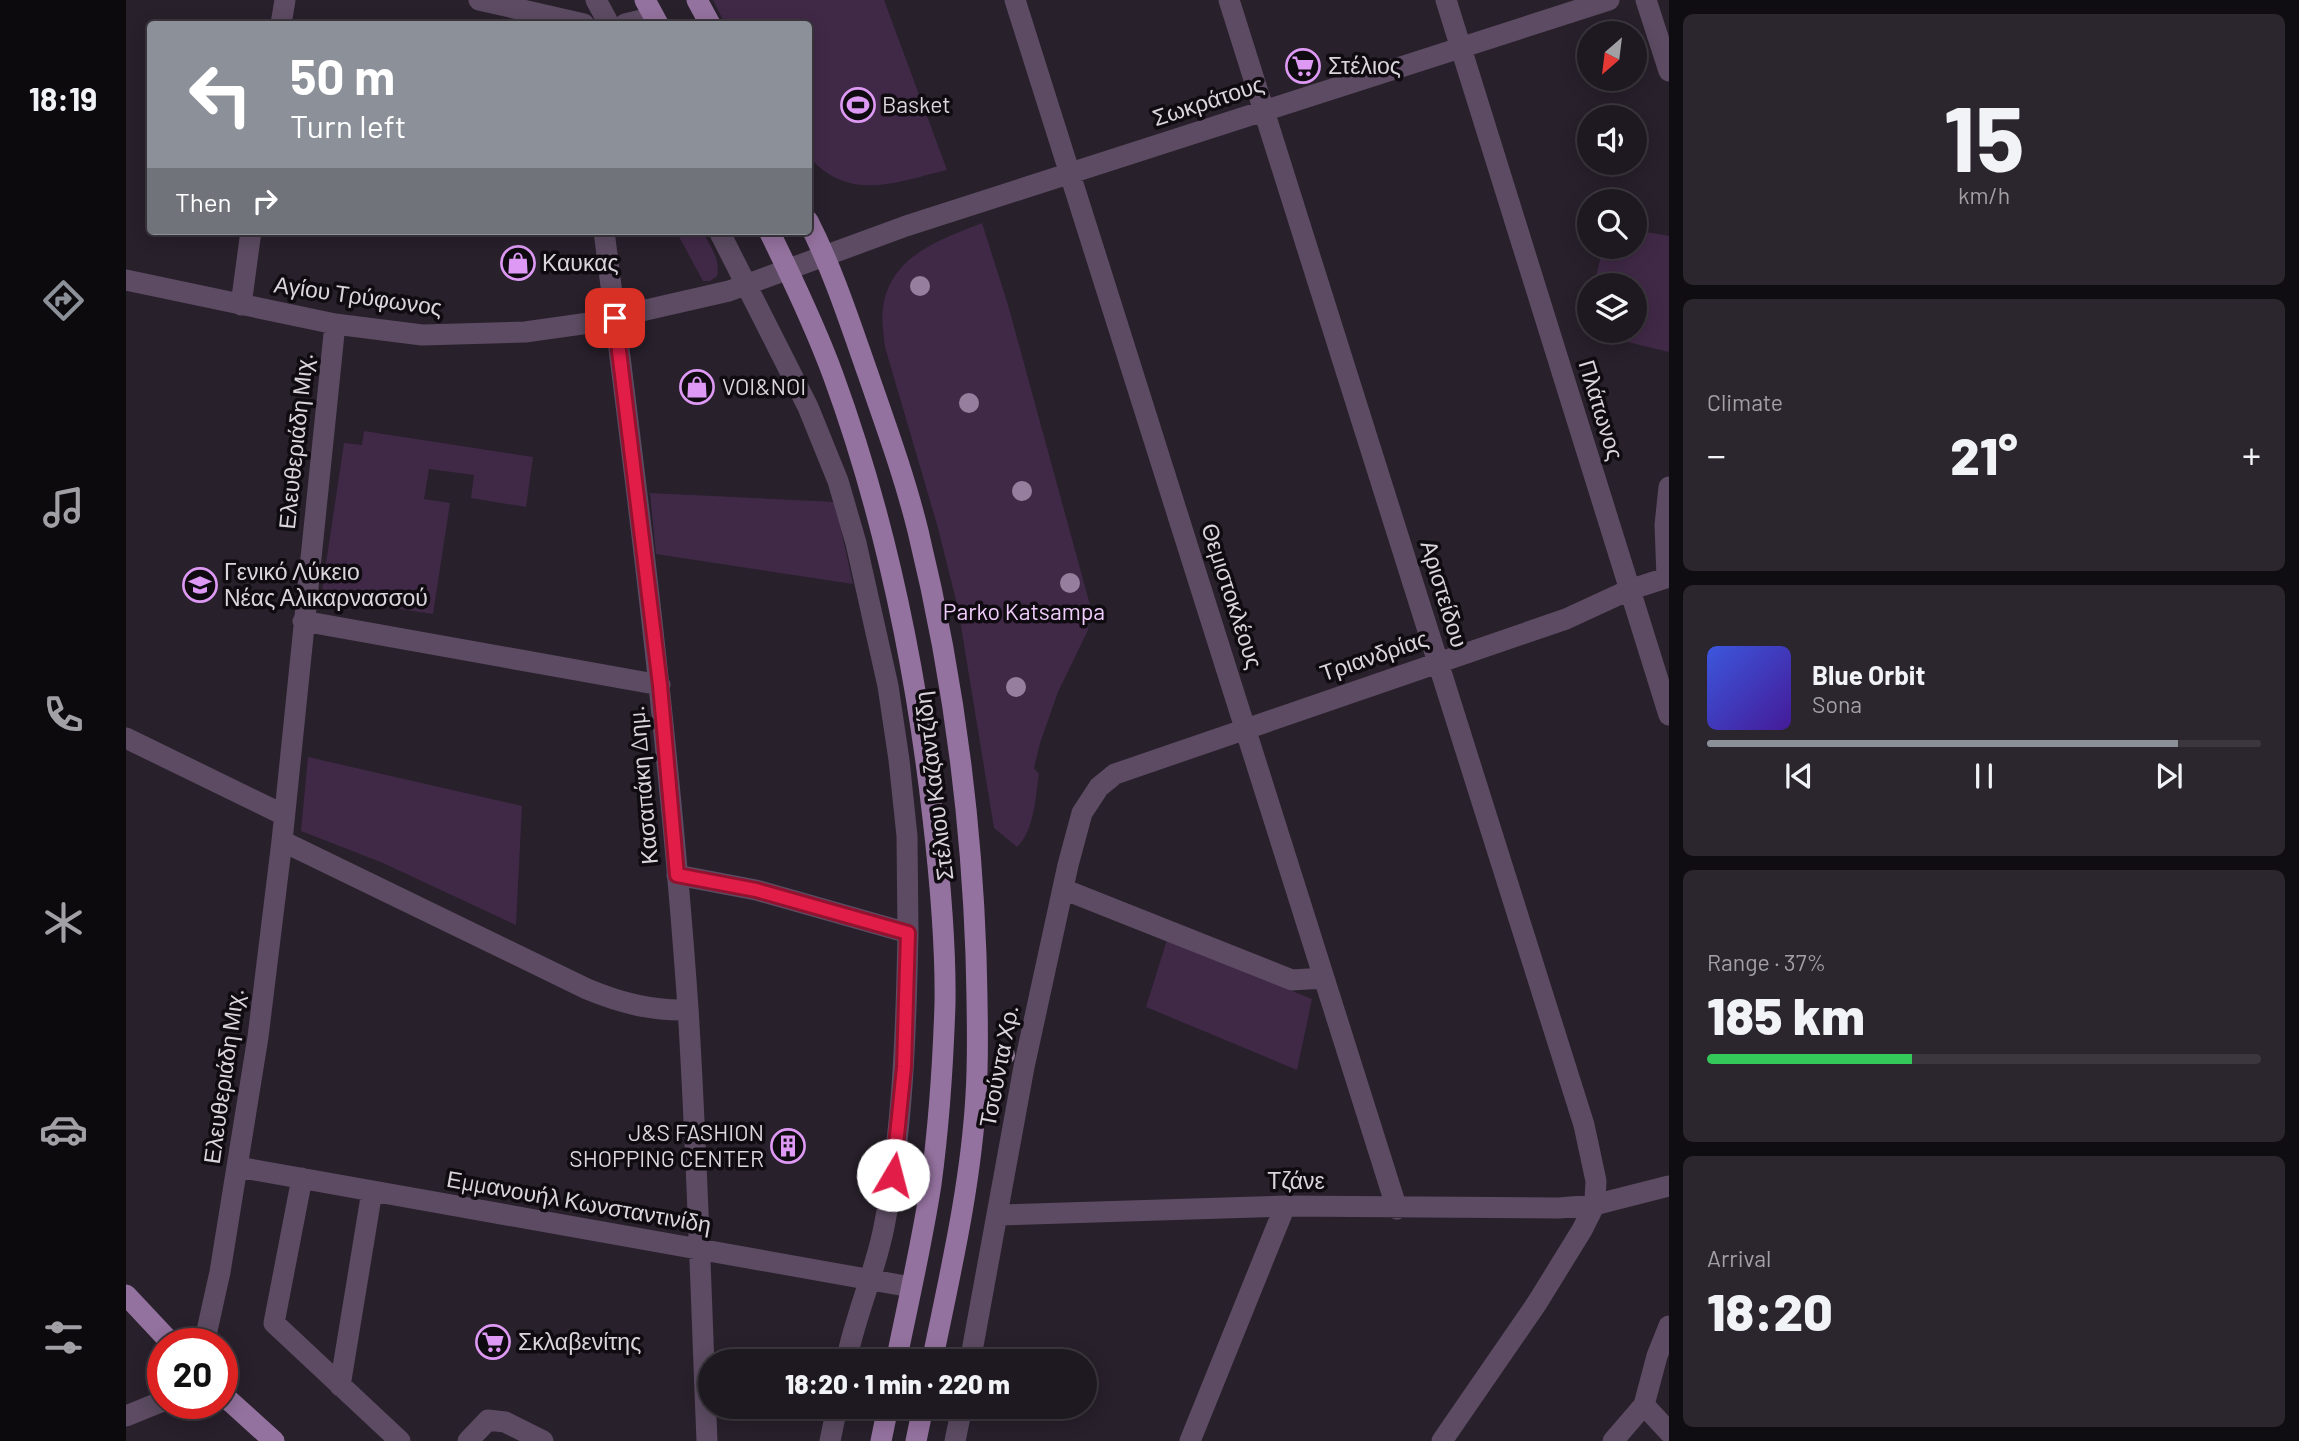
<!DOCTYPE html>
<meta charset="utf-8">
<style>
:root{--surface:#1e1820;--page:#2b252d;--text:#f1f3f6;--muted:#a1a0a5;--line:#3c373e;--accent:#8c9099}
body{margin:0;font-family:Barlow,sans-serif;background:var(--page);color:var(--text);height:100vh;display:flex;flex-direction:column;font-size:26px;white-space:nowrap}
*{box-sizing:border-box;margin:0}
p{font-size:23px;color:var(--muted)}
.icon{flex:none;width:38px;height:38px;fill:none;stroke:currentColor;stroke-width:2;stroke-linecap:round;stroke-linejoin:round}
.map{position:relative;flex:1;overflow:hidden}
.drawer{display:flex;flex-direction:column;gap:14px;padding:14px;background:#100d12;width:630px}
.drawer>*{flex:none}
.top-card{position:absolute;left:21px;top:21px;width:665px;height:214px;border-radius:7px;box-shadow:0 4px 18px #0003,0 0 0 2px var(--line);background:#8c9099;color:#fff;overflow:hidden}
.needle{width:46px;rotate:208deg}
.buttons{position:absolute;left:1451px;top:21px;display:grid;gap:14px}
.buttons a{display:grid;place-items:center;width:70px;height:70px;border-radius:50%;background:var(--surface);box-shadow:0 4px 18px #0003,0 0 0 2px var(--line);font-size:35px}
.speed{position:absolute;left:21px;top:1328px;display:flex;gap:14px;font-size:35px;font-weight:700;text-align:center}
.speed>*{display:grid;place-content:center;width:91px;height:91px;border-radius:50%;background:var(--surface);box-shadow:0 4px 18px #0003,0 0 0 2px var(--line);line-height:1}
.speed .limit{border:10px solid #d22;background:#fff;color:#111}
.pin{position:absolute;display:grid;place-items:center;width:60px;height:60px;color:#fff;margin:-30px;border-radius:14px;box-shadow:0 4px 10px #0006}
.me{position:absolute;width:77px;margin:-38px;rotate:8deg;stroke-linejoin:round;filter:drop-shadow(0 0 5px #0008)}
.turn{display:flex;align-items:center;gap:24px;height:147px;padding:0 28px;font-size:32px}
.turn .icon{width:91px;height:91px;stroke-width:2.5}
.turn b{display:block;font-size:49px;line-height:60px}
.then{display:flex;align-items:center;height:66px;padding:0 28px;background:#0003;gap:14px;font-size:26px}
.big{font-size:52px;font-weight:800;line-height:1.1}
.drawer .card{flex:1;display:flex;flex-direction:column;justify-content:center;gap:10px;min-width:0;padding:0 24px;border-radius:10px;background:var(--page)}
.drawer .dial{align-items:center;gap:0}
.dial b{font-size:91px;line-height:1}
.song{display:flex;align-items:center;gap:21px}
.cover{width:84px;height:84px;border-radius:10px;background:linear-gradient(135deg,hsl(230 70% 55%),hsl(260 70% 35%))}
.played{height:7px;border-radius:4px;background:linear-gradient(90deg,var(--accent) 85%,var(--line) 85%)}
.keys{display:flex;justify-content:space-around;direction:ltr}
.heat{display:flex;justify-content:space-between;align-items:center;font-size:38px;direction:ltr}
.charge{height:10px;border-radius:5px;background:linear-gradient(90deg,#34c759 37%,var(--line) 0)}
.trip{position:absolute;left:572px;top:1349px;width:399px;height:70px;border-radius:35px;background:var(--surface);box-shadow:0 4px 18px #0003,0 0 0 2px var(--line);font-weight:800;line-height:70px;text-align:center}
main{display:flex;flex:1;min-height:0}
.tabs{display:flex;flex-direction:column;width:126px;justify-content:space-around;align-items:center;background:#0c0a0d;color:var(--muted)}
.tabs .icon{width:49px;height:49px}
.tabs .current{color:var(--accent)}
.tabs b{font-size:32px;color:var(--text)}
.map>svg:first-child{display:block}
</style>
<main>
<nav class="tabs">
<b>18:19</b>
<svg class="icon current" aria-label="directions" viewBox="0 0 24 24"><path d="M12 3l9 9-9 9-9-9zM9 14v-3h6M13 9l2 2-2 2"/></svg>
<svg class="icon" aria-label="music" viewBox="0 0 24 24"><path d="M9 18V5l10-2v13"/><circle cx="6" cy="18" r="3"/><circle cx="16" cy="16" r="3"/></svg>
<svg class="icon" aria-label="phone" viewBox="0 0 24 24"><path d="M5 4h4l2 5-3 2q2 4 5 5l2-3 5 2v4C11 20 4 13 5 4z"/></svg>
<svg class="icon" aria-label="climate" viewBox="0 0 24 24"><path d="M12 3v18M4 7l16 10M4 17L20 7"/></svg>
<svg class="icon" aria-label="car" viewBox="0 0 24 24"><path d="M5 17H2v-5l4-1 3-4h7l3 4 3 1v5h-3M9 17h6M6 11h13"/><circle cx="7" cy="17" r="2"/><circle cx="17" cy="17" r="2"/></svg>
<svg class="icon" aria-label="filters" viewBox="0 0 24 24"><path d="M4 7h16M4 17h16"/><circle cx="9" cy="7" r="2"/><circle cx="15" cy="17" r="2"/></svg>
</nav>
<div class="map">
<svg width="1543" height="1441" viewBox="0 0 1543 1441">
<rect width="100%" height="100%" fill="#28202b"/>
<!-- green -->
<path fill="#402947" d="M 587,0 L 758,0 L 821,170 C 769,182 725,203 683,157 L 682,24 L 599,24 Z
M 856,223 L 882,305 L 964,605 L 962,630 L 932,692 L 914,743 L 908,768 L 913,774 C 909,798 909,829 891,847 L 868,828 L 832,608 L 812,528 L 759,347 C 758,335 755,321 757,308 C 764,256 813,240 856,223 Z
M 1509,230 L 1543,236 L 1543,352 L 1456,331 L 1463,304 L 1463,331 L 1508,331 L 1508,285 L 1468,285 L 1477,247 L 1508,247 Z
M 550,231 L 576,231 C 584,245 595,260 591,276 L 584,281 L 577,281 Z
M 238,431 L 407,457 L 400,507 L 345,498 L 348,475 L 303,469 L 298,499 L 324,503 L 307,614 L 195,597 L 218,443 L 236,445 Z
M 524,493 L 709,502 L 727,584 L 530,554 Z
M 182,757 L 396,806 L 390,925 L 257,863 L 175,831 Z
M 1041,940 L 1186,999 L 1171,1070 L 1020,1007 Z"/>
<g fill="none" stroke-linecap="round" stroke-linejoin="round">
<!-- minor -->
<path stroke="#5c4b62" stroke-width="21" d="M 353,0 L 458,24
M 470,0 L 483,24
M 889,0 L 1271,1209
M 1103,0 L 1458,1125 L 1470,1181 L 1469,1200 L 1466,1210 L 1456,1230 L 1411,1303 L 1316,1441
M 1320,0 L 1543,715
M 1520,0 L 1543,71
M 155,24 L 159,0
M 499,24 L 528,17
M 478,231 C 511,489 544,748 562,1008 C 571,1152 575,1297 581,1441
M 593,231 L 682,407 L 712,481 L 730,543 L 762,686 L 773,760 L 781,836 L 782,933
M 0,280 L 209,324 L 296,335 L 399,332 L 463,323 L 603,291 L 780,226 L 1483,0
M 115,305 L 125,231
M 1541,577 L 1539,525 L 1543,487
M 177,621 L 534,685
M 0,738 L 158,815
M 156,841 L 461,989 C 495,1003 526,1011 562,1010
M 551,875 L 630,890 L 782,933 C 780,1032 777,1130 758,1227 C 749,1273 729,1316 720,1362
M 937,889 L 1166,980 L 1198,978
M 112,1167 L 785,1287
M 176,1178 L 148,1323 L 274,1441
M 873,1215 L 1159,1206 L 1433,1208 L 1468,1205 L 1543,1186
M 78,1344 L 94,1272 L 132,1037 L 156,841 L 209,324
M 844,1362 L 898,1067 L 942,865 L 956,813 L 973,787 L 989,774 L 1440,619 L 1503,590 L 1543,577
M 214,1386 L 246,1191
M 1518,1405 L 1543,1432
M 0,1416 L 37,1401
M 342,1441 L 362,1420 L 379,1422 L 417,1441
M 704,1441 L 711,1407
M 829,1441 L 836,1407
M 1064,1441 L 1159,1206
M 1487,1441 L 1518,1405 L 1531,1356 L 1543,1326"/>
<!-- major -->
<path stroke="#94729f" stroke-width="21" d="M 519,0 L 532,24
M 571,0 L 584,24
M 682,221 C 707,270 724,323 742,374 C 760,426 779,478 792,531 C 826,670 845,812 850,955 C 851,1001 853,1049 850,1095 C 845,1185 824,1274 806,1362
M 643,231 C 666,278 689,326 707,375 C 759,517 790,668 807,818 C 814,879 820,942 819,1004 C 817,1064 813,1125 805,1184 C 796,1243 782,1303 770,1362
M 0,1295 L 46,1344
M 96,1394 L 148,1441
M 755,1441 L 762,1407
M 790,1441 L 797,1407"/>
</g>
<!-- trees -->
<g fill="#967f9e">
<circle cx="794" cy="286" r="10"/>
<circle cx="843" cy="403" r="10"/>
<circle cx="896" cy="491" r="10"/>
<circle cx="944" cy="583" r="10"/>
<circle cx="890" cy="687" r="10"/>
<circle cx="879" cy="1055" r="10"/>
</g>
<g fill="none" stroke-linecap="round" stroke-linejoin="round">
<!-- route casing -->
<g stroke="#92132f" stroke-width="18">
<path id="route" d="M 489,318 L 534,685 L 551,875 L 630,890 L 782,933 L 778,1067 L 767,1175"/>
</g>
<!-- route -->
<use href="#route" stroke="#e11d48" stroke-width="12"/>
</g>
<!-- icons -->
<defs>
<g id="supermarket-ring" transform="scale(1.75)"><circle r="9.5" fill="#0f0b10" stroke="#dd99f3" stroke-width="1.5"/><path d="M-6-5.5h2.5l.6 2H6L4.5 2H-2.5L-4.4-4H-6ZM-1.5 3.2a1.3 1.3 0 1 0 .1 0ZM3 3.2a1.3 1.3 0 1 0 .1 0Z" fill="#dd99f3"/></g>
<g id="stadium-ring" transform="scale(1.75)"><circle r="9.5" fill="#0f0b10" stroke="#dd99f3" stroke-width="1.5"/><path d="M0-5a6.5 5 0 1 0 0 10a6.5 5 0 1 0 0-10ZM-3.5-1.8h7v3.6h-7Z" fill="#dd99f3"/></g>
<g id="shop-ring" transform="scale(1.75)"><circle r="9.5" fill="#0f0b10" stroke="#dd99f3" stroke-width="1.5"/><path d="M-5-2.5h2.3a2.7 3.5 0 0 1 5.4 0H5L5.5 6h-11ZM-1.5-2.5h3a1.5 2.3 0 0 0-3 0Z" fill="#dd99f3"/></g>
<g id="school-ring" transform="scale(1.75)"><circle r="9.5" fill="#0f0b10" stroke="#dd99f3" stroke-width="1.5"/><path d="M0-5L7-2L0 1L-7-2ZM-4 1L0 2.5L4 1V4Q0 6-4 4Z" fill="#dd99f3"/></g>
<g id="building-ring" transform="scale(1.75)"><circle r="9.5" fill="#0f0b10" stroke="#dd99f3" stroke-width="1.5"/><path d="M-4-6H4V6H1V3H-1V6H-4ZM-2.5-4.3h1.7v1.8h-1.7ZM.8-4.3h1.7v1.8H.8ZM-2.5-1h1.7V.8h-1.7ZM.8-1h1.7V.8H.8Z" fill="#dd99f3"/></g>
</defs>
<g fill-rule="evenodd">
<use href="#supermarket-ring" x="1177" y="66"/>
<use href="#stadium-ring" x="732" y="105"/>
<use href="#shop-ring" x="392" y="263"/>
<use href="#shop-ring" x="571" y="387"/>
<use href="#school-ring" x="74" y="585"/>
<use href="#building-ring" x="662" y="1146"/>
<use href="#supermarket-ring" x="367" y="1342"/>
</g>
<g text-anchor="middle" stroke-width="7" stroke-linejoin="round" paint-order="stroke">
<!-- poi labels -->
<g font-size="23" fill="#dad4dc" stroke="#0f0b10" text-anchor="start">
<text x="1202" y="74">Στέλιος</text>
<text x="756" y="113">Basket</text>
<text x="416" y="271">Καυκας</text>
<text x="596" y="395">VOI&amp;NOI</text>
<text x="98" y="580">Γενικό Λύκειο<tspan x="98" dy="26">Νέας Αλικαρνασσού</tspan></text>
<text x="638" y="1141" text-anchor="end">J&amp;S FASHION<tspan x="638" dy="26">SHOPPING CENTER</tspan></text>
<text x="392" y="1350">Σκλαβενίτης</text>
</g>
<!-- street labels -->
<g font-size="23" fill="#dad4dc" stroke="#0f0b10">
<text transform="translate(1082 101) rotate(-18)" y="8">Σωκράτους</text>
<text transform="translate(232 296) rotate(8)" y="8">Αγίου Τρύφωνος</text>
<text transform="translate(1475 410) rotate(73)" y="8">Πλάτωνος</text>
<text transform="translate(170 441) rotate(-84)" y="8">Ελευθεριάδη Μιχ.</text>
<text transform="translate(1318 594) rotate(73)" y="8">Αριστείδου</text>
<text transform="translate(1106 596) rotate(72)" y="8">Θεμιστοκλέους</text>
<text transform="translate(1248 656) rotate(-19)" y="8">Τριανδρίας</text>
<text transform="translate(517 785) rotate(-95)" y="8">Κασαπάκη Δημ.</text>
<text transform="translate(808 786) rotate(-97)" y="8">Στέλιου Καζαντζίδη</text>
<text transform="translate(873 1066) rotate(-79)" y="8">Τσούντα Χρ.</text>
<text transform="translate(98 1076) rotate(-82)" y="8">Ελευθεριάδη Μιχ.</text>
<text x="1170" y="1189">Τζάνε</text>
<text transform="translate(453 1202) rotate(10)" y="8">Εμμανουήλ Κωνσταντινίδη</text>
</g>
<!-- park labels -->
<g font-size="23" fill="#f0cdfc" stroke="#0f0b10">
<text x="898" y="620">Parko Katsampa</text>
</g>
</g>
</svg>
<div class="buttons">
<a><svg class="needle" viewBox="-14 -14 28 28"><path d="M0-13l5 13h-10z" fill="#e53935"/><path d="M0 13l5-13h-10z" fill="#a1a0a5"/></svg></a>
<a><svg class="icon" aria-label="sound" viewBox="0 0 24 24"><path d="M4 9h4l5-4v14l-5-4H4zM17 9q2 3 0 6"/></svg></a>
<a><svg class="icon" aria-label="search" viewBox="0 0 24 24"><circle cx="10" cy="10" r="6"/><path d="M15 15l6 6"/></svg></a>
<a><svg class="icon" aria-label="layers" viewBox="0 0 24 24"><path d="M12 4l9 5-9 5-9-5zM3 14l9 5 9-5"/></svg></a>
</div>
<div class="speed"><div class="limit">20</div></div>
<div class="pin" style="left:489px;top:318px;background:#d93025"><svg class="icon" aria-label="arrive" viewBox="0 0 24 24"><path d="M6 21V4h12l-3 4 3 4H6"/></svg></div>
<svg class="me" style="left:767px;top:1175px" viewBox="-20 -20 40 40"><circle r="19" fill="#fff"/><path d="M0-13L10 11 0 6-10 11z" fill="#e11d48"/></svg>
<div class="trip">18:20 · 1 min · 220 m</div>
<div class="top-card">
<div class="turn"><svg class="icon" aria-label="left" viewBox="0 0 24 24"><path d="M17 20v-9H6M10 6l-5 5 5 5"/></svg><div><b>50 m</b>Turn left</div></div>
<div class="then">Then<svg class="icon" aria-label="right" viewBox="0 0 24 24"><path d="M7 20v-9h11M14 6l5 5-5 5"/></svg></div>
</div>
</div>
<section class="drawer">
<div class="card dial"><b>15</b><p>km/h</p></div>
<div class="card"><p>Climate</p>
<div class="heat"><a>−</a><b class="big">21°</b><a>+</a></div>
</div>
<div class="card">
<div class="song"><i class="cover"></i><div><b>Blue Orbit</b><p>Sona</p></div></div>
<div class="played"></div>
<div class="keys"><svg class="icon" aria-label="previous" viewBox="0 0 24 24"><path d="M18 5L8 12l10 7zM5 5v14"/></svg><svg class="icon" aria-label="pause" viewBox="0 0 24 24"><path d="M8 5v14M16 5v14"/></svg><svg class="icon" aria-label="next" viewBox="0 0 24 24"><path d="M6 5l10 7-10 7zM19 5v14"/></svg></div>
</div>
<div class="card"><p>Range · 37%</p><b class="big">185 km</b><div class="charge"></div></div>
<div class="card"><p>Arrival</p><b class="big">18:20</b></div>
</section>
</main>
